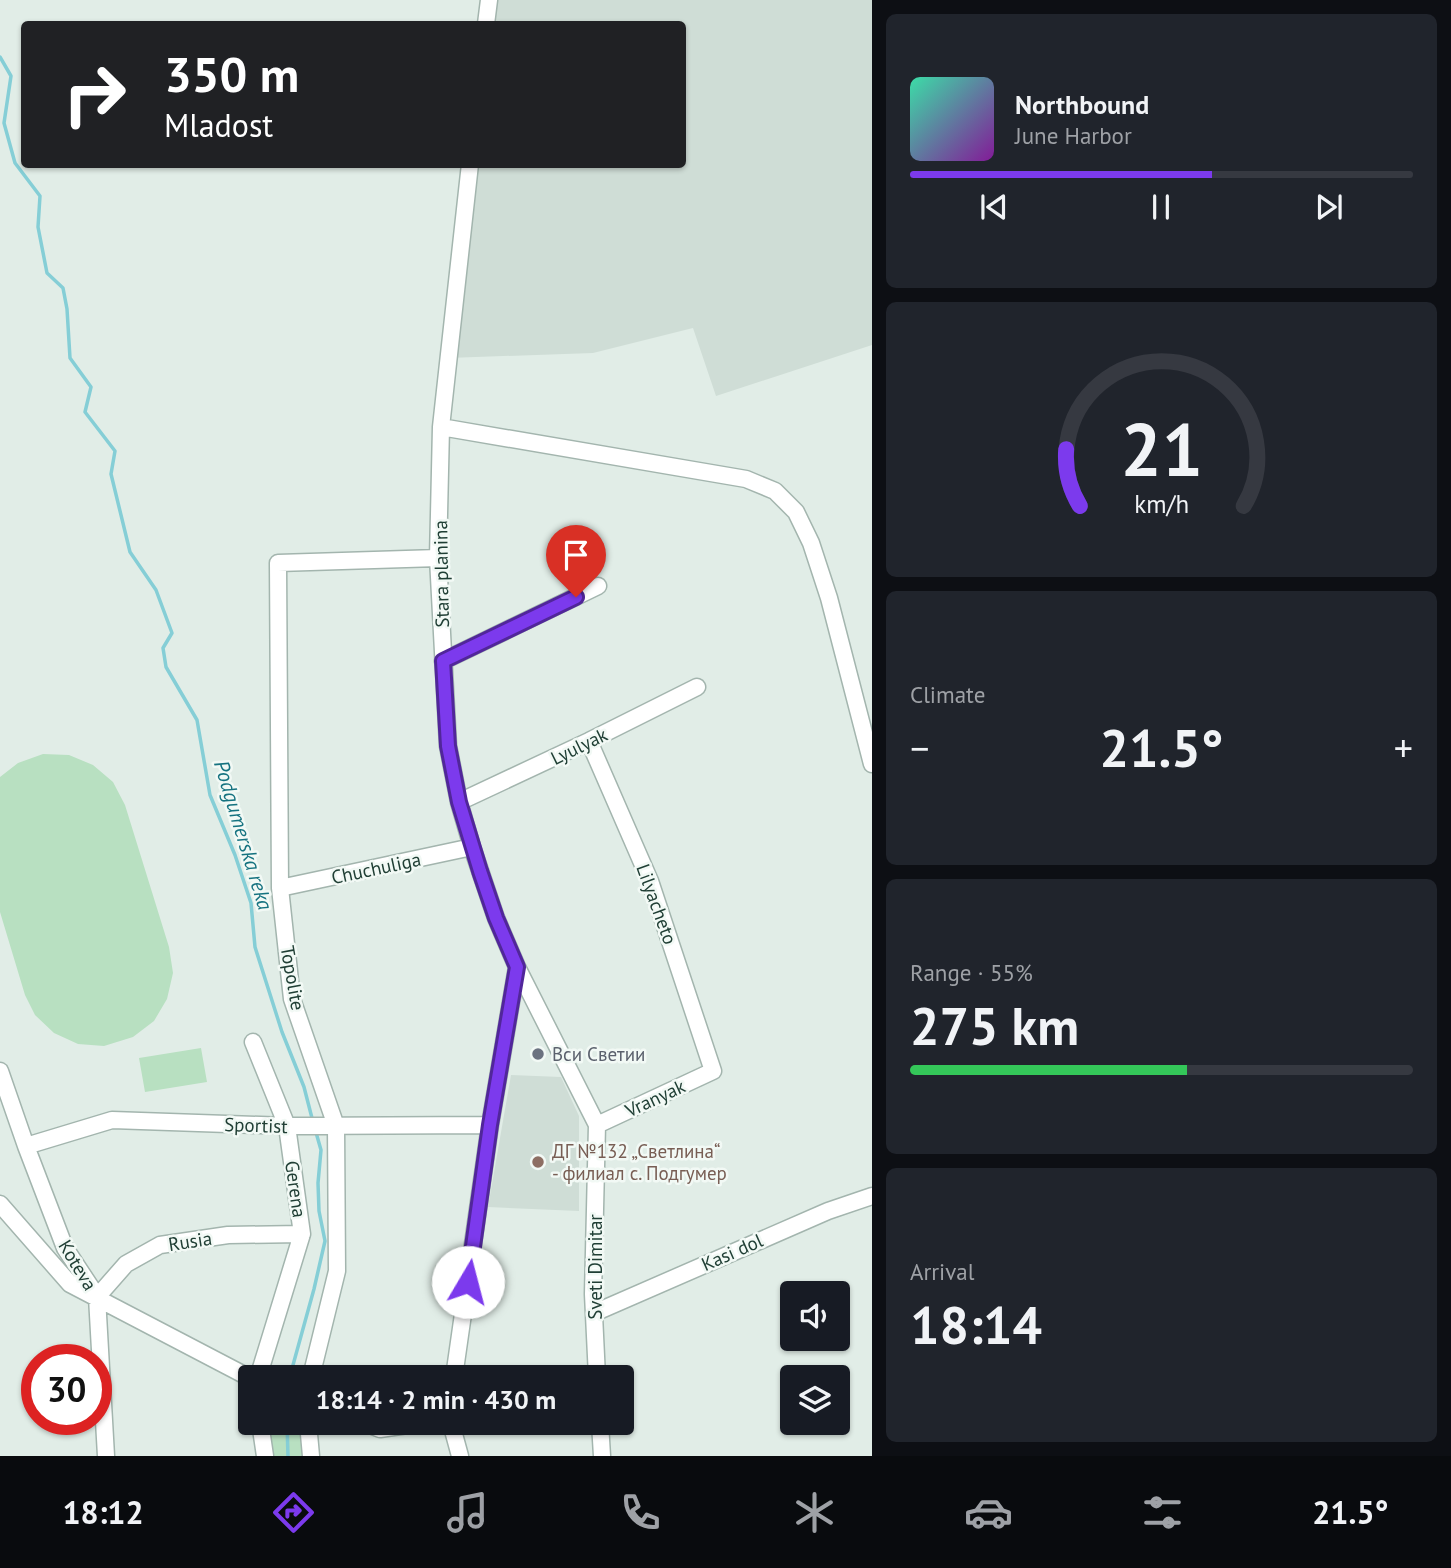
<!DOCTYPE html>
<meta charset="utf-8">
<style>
:root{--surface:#171b24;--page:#20242c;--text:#f1f3f6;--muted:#9ea1a6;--line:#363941;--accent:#7c3aed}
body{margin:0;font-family:"PT Sans",sans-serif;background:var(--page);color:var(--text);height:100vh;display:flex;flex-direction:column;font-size:26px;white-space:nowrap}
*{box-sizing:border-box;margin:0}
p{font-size:23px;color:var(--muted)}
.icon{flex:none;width:38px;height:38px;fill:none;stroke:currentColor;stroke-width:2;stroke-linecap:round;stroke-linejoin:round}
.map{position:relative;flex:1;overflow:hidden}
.side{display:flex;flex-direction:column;gap:14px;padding:14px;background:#0d0f14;width:579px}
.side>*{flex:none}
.banner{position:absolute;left:21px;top:21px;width:665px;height:147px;border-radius:7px;box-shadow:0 2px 5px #0004;background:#202124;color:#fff;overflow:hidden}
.controls{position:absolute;left:780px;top:1281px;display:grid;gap:14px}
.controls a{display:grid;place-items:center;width:70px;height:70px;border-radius:7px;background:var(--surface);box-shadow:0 2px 5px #0004;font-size:35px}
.speed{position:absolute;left:21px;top:1344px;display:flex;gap:14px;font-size:35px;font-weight:700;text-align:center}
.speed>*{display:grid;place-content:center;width:91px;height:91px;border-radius:50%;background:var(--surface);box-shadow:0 2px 5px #0004;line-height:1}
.speed .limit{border:10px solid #d22;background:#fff;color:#111}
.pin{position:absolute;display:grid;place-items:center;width:60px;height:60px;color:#fff;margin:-72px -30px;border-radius:50% 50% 50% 0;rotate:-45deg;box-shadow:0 0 7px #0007}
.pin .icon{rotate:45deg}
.me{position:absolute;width:77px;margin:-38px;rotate:8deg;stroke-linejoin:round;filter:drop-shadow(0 0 5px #0008)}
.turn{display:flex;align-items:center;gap:24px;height:147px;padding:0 28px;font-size:32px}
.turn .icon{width:91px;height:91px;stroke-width:2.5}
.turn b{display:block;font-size:49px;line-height:60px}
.big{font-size:52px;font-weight:800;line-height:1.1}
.side .widget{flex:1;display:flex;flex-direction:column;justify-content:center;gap:10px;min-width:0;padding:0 24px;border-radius:10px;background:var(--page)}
.side .dial{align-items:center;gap:0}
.dial svg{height:182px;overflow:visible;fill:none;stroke:var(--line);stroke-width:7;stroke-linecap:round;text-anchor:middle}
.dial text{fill:var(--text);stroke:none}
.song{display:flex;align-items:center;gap:21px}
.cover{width:84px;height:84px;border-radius:10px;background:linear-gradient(135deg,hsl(160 70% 55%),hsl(290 70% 35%))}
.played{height:7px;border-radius:4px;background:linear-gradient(90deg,var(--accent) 60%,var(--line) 60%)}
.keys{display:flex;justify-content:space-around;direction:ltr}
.heat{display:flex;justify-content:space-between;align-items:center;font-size:38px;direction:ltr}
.charge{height:10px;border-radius:5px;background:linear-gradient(90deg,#34c759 55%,var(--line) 0)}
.trip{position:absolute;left:238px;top:1365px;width:396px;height:70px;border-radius:7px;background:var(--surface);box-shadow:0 2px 5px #0004;font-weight:800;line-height:70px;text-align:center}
.tabs{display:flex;height:112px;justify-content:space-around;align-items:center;background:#090b0e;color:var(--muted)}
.tabs .icon{width:49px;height:49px}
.tabs .on{color:var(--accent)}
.tabs b{font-size:32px;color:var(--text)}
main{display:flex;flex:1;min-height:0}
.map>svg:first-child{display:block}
</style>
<main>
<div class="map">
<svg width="872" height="1456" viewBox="0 0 872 1456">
<rect width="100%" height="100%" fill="#e1ede7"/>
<!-- built -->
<path fill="#cfddd6" d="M 489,0 L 872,0 L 872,345 L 716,396 L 693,328 L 593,353 L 448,358 L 470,165 L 682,164 L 682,24 L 486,24 Z
M 511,1075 L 561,1077 L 579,1116 L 579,1211 L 488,1207 Z"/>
<!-- green -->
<path fill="#b8e0c1" d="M 43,754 L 69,755 L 93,765 L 113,782 L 125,805 L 169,947 L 173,973 L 167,999 L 154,1021 L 133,1037 L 104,1046 L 78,1044 L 54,1033 L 35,1015 L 25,995 L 0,912 L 0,777 L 18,763 Z
M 201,1048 L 207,1082 L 145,1092 L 139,1058 Z
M 270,1423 L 299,1423 L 305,1456 L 269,1456 Z"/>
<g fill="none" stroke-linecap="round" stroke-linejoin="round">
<!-- stream -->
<path stroke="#85ced6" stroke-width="3.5" d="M 0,57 L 11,76 L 4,123 L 15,163 L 40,196 L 38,227 L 47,273 L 63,288 L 67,309 L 70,358 L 91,387 L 85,412 L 115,451 L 111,474 L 130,552 L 156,590 L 172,633 L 163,648 L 166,667 L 197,720 L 210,795 L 235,855 L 251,903 L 255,947 L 282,1032 L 304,1087 L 313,1122
M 292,1377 L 293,1365 L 314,1289 L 325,1241 L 319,1211 L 318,1183 L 321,1150 L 315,1129
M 287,1423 L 288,1456"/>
<!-- minor casing -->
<g stroke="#a3b5ae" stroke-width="19">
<path id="minor" d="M 486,24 L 489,0
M 470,164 L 441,427 L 438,558 L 448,746 L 459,802 L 472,847 L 496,918 L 517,967 L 597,1125 L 593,1294 L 597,1377
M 441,427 L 746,479 L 775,491 L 796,512 L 811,543 L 829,598 L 872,764
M 443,661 L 598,586
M 589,741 L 650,881 L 713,1071 L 597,1125
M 459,802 L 589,741 L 697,687
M 280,888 L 472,847
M 253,1042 L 287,1126 L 302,1234 L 261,1368 L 264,1377
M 0,1071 L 26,1146 L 65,1248 L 96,1295
M 26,1146 L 112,1120 L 287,1126 L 490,1125
M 0,1204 L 70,1284 L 250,1378
M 97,1297 L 126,1264 L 160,1245 L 228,1235 L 302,1234
M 97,1297 L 106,1456
M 594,1313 L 828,1211 L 872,1196
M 311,1377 L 337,1271 L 336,1126 L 292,999 L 280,888 L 278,563 L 438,558
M 454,1377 L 490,1125 L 517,967
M 262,1423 L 261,1429 L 265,1456
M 308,1423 L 311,1456
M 365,1423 L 380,1429 L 421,1423
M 451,1423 L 460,1456
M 600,1423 L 602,1456"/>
</g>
<!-- minor -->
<use href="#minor" stroke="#fff" stroke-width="16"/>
</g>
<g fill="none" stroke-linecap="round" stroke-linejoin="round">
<!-- route casing -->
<g stroke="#51269a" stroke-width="18">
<path id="route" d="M 468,1282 L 490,1125 L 517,967 L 496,918 L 480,871 L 459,802 L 448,746 L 443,661 L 576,597"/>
</g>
<!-- route -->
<use href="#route" stroke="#7c3aed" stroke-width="12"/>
</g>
<!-- markers -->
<circle fill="#6b7280" stroke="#f2f9f5" stroke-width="2.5" cx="538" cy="1054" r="7"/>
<circle fill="#8d6e63" stroke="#f2f9f5" stroke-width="2.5" cx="538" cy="1162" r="7"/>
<g text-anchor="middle" stroke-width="5" stroke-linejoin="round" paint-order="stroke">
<!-- street labels -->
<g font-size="19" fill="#203f35" stroke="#f2f9f5">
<text transform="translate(441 574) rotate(-91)" y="7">Stara planina</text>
<text transform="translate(579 746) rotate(-26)" y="7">Lyulyak</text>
<text transform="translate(376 868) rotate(-12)" y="7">Chuchuliga</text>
<text transform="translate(657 904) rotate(70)" y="7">Lilyacheto</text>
<text transform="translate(293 978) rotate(80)" y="7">Topolite</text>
<text transform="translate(655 1098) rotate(-25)" y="7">Vranyak</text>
<text transform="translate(256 1125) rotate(2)" y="7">Sportist</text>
<text transform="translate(296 1189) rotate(82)" y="7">Gerena</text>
<text transform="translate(190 1241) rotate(-9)" y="7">Rusia</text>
<text transform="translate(732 1252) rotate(-24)" y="7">Kasi dol</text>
<text transform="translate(78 1265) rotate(59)" y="7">Koteva</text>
<text transform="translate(595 1267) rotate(-90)" y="7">Sveti Dimitar</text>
</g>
<!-- worship labels -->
<g font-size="19" fill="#5b616d" stroke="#f2f9f5" text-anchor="start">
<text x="552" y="1061">Вси Светии</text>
</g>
<!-- education labels -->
<g font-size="19" fill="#785e54" stroke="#f2f9f5" text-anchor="start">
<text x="552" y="1158">ДГ №132 „Светлина“<tspan x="552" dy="22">- филиал с. Подгумер</tspan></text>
</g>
<!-- water labels -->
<g font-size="21" font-style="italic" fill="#167380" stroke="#f2f9f5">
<text transform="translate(243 835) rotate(73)" y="7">Podgumerska reka</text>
</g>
</g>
</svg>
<div class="controls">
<a><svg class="icon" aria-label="sound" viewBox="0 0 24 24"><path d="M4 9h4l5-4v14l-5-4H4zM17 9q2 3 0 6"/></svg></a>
<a><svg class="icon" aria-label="layers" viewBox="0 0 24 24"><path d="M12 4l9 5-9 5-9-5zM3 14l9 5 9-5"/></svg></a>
</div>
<div class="speed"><div class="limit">30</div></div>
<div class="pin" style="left:576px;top:597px;background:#d93025"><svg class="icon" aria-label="arrive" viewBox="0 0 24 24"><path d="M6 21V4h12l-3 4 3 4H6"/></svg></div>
<svg class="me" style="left:468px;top:1282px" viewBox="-20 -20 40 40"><circle r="19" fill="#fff"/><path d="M0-13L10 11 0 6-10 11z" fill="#7c3aed"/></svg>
<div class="trip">18:14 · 2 min · 430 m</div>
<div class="banner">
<div class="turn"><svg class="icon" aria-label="right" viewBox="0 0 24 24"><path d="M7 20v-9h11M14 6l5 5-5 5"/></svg><div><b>350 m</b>Mladost</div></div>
</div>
</div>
<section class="side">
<div class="widget">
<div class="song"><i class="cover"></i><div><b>Northbound</b><p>June Harbor</p></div></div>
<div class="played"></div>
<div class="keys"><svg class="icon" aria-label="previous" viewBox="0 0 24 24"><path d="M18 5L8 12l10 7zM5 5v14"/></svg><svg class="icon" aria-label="pause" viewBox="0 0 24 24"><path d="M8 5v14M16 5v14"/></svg><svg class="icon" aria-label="next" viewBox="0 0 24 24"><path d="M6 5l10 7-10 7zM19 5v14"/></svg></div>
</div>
<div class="widget dial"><svg viewBox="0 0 100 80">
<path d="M14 69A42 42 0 1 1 86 69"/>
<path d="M14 69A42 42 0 0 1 8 44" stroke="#7c3aed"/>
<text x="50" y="56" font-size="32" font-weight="700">21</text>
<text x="50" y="72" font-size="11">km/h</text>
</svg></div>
<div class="widget"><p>Climate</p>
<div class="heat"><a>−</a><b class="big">21.5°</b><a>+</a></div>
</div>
<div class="widget"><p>Range · 55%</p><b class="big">275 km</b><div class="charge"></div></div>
<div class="widget"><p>Arrival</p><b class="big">18:14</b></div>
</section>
</main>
<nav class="tabs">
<b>18:12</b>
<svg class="icon on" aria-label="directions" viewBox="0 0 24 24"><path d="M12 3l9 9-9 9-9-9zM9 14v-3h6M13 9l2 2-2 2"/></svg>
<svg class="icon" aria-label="music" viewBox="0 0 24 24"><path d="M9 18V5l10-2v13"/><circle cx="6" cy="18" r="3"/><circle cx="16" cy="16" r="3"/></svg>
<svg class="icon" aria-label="phone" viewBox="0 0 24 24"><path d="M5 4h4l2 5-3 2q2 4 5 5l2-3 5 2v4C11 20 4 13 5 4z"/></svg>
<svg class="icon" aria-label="climate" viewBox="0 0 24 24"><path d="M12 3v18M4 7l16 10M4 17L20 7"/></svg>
<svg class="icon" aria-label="car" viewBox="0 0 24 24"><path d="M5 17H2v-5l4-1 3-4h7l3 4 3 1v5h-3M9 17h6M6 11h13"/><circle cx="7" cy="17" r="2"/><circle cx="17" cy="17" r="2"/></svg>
<svg class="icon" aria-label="filters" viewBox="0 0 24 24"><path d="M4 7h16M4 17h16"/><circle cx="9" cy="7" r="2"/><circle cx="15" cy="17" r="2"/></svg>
<b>21.5°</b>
</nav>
